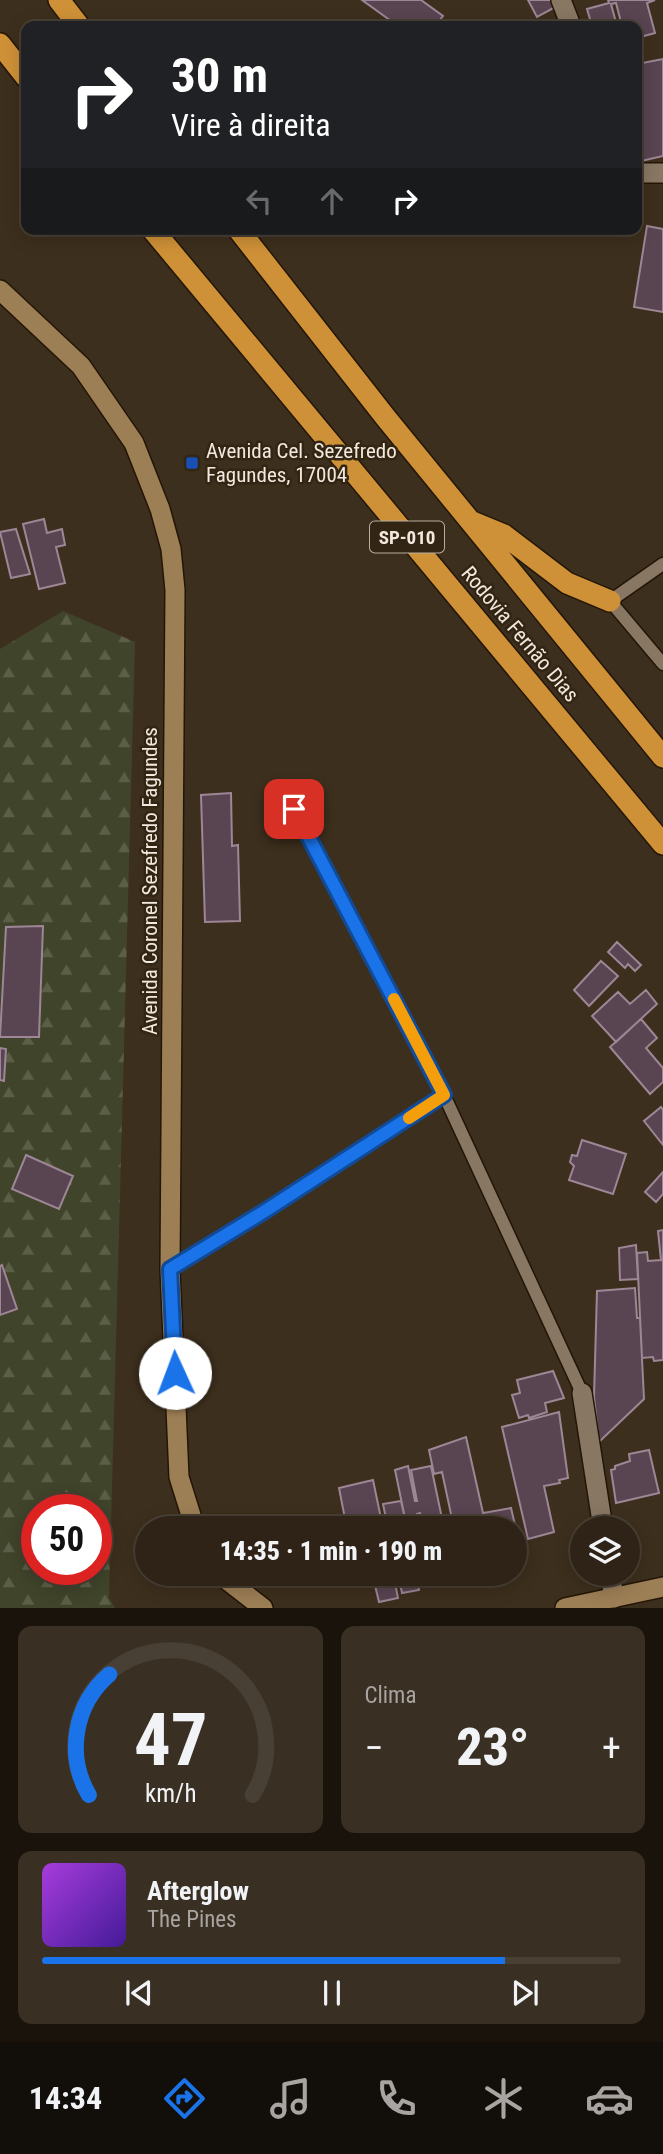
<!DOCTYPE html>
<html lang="pt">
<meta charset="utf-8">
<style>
:root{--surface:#2e2316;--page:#3a2f23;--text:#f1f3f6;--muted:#a7a4a1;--line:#494035;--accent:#1a73e8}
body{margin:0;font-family:"Roboto Condensed",sans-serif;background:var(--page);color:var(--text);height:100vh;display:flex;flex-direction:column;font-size:26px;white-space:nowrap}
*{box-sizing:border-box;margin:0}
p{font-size:23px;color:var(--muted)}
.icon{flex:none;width:38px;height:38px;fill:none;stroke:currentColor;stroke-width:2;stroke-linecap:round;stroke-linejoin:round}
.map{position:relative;height:1608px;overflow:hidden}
.details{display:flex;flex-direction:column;gap:18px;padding:18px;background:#19130c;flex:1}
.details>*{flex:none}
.top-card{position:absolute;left:21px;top:21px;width:621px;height:214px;border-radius:14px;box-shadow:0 4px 18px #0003,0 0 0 2px var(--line);background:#202124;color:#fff;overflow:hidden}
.buttons{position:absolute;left:570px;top:1516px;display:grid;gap:14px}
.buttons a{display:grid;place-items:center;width:70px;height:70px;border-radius:50%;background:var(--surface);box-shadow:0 4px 18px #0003,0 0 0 2px var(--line);font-size:35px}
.speed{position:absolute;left:21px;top:1494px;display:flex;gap:14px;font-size:35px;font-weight:700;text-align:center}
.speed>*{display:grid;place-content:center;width:91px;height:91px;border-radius:50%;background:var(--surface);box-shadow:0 4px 18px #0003,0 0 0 2px var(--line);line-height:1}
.speed .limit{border:10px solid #d22;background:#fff;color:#111}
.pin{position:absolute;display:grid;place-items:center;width:60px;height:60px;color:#fff;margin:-30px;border-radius:14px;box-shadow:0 4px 10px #0006}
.me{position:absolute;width:77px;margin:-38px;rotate:358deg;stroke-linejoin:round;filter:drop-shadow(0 0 5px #0008)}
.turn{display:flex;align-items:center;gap:24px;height:147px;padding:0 35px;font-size:32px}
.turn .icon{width:91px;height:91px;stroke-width:2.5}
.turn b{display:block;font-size:49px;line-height:60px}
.lanes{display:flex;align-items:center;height:66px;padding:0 35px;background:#0003;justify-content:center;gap:35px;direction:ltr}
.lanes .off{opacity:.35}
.big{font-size:52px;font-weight:800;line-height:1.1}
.details .widget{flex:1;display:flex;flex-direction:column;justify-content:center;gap:10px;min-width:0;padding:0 24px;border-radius:14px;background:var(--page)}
.details .dial{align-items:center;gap:0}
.dial svg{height:182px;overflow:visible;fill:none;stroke:var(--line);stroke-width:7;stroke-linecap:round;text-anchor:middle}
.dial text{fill:var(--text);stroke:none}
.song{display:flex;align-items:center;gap:21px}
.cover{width:84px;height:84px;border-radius:10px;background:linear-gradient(135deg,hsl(280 70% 55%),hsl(260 70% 35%))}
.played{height:7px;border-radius:4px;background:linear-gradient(90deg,var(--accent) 80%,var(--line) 80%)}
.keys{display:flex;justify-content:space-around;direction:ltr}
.heat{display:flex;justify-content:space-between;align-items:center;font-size:38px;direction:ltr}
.details .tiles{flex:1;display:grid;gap:18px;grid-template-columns:1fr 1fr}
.widget:last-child{grid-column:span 2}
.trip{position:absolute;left:135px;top:1516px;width:392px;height:70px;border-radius:35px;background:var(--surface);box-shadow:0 4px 18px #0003,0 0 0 2px var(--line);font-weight:800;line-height:70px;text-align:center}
.menu{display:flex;height:112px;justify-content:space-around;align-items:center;background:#120e09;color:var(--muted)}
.menu .icon{width:49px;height:49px}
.menu .current{color:var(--accent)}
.menu b{font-size:32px;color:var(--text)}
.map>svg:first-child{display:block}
</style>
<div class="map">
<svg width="663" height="1608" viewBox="0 0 663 1608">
<defs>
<pattern id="forest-firs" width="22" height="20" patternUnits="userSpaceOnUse" patternTransform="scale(1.75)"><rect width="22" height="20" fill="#40442a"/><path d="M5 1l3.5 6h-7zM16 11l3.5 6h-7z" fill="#5c5f48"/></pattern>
</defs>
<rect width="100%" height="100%" fill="#3d2f1d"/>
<!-- forest -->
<path fill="url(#forest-firs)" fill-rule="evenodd" d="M 63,611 L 135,642 L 109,1598 L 115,1608 L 0,1608 L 0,649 ZM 37,1510 L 96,1510 L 96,1570 L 37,1570 Z"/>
<!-- building -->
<path fill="#594452" stroke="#9d8695" stroke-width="2" d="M 362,0 L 421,0 L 443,16 L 435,26 L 398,26 Z
M 528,0 L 556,0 L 559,5 L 537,17 Z
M 608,0 L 655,0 L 647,3 L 655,33 L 637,38 L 637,26 L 622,26 L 616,3 L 611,4 L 617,26 L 592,26 L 587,9 L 609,3 Z
M 663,59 L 663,156 L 637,162 L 637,64 Z
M 647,226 L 663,229 L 663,312 L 634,307 Z
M 44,519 L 47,533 L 62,529 L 65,545 L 56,547 L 65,583 L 39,589 L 23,524 Z
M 16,529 L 30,574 L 11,578 L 0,532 Z
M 231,793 L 232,846 L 238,845 L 240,921 L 205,922 L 201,795 Z
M 43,926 L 39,1037 L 0,1037 L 6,927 Z
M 617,942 L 641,965 L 635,971 L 628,964 L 625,968 L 608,952 Z
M 601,961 L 618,976 L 589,1006 L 574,990 Z
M 646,990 L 657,1004 L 616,1042 L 592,1016 L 618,992 L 630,1004 Z
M 641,1019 L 657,1038 L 646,1048 L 663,1068 L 663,1082 L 650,1094 L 610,1047 Z
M 0,1048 L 6,1049 L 4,1081 L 0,1080 Z
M 661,1107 L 663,1110 L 663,1145 L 644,1121 Z
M 582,1140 L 626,1154 L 613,1194 L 569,1180 L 574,1166 L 570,1162 L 572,1155 L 577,1156 Z
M 26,1155 L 73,1176 L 59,1209 L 12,1189 Z
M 663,1172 L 663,1194 L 656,1202 L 645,1192 Z
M 663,1230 L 663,1360 L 654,1361 L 653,1357 L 642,1358 L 637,1253 L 647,1252 L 648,1261 L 661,1260 L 658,1231 Z
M 636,1245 L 638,1279 L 620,1280 L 619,1248 Z
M 2,1265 L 17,1309 L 0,1315 L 0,1266 Z
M 635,1288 L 637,1318 L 640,1318 L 644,1399 L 599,1442 L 594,1397 L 597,1291 Z
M 553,1371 L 564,1398 L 545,1403 L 547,1412 L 529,1418 L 528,1415 L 519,1418 L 512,1395 L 520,1393 L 517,1380 Z
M 559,1412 L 568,1478 L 559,1480 L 560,1483 L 544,1486 L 554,1532 L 528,1539 L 502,1427 Z
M 466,1437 L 483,1513 L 486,1528 L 454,1528 L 442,1472 L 434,1474 L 429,1450 Z
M 649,1450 L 659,1493 L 616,1503 L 611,1470 L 615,1469 L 615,1466 L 630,1461 L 629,1454 Z
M 408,1466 L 415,1501 L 417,1501 L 411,1470 L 431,1466 L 444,1528 L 424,1528 L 420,1513 L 417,1514 L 420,1528 L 407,1528 L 395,1470 Z
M 373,1480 L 383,1528 L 362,1528 L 361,1522 L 346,1524 L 339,1488 Z
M 401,1501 L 407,1528 L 388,1528 L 383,1504 Z
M 511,1508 L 524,1563 L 514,1566 L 514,1528 L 486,1528 L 483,1513 Z
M 372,1573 L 393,1573 L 398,1598 L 379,1602 Z
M 398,1573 L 416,1573 L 419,1590 L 402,1593 Z
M 416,1573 L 435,1573 L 436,1578 L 418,1582 Z"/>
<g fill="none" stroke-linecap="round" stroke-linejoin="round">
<!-- service casing -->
<g stroke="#241606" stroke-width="15">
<path id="service" d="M 663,564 L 610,601 L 663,664
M 294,809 L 444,1095 L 582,1393
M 170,1269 L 265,1211 L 444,1095"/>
</g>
<!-- minor casing -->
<g stroke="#241606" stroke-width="22">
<path id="minor" d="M 561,0 L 571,26
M 637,173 L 663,173
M 582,1393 L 603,1528
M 610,1573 L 614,1598"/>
</g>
<!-- secondary casing -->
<g stroke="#241606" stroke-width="22">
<path id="secondary" d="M 0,290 L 81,366 L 134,443 L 160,509 L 171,549 L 175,590 L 170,1269 L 179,1477 L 195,1528
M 222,1573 L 227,1580 L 263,1608
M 565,1608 L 663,1587"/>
</g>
<!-- motorway casing -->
<g stroke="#241606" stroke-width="24">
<path id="motorway" d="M 59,0 L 79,26
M 0,44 L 26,77
M 152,229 L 663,844
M 238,229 L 386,418 L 663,757
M 470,521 L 504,535 L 567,583 L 610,601"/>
</g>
<!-- service -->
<use href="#service" stroke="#887763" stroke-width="12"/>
<!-- minor -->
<use href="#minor" stroke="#887763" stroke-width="19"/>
<!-- secondary -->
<use href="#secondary" stroke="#9d7f56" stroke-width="19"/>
<!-- motorway -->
<use href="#motorway" stroke="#cf9137" stroke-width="21"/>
</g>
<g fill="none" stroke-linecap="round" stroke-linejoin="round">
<!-- route casing -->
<g stroke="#114b97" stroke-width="18">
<path id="route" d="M 175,1373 L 170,1269 L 265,1211 L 444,1095 L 294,809"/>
</g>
<!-- route -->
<use href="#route" stroke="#1a73e8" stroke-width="12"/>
<!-- slow -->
<path stroke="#f59e0b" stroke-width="12" d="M 394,999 L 444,1095 L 409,1118"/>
</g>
<!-- markers -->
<rect fill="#1a4fb4" stroke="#332513" stroke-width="2.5" x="185" y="456" width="14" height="14" rx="3.5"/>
<g text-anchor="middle" stroke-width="5" stroke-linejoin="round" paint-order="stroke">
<!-- shield labels -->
<rect fill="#332513" stroke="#b9aea1" stroke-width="2" x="370" y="521.5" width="74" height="31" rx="5"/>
<g font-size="19" font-weight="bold" fill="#f2e9de">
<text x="407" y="544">SP-010</text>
</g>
<!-- poi labels -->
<g font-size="21" fill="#f2e9de" stroke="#332513" text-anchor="start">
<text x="206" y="458">Avenida Cel. Sezefredo<tspan x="206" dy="24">Fagundes, 17004</tspan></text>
</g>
<!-- street labels -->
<g font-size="21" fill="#f2e9de" stroke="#332513">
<text transform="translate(520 634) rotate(50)" y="7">Rodovia Fernão Dias</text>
<text transform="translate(150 881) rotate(-90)" y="7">Avenida Coronel Sezefredo Fagundes</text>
</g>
</g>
</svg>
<div class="buttons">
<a><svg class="icon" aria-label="layers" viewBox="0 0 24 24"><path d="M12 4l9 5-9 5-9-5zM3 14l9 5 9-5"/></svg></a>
</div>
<div class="speed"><div class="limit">50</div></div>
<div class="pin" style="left:294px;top:809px;background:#d93025"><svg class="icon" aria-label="arrive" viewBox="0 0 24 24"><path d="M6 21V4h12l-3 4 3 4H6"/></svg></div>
<svg class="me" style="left:175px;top:1373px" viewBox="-20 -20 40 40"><circle r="19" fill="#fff"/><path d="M0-13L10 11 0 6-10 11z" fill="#1a73e8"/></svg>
<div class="trip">14:35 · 1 min · 190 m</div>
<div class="top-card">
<div class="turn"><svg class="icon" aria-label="right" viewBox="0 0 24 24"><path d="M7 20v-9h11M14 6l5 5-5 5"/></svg><div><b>30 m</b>Vire à direita</div></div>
<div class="lanes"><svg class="icon off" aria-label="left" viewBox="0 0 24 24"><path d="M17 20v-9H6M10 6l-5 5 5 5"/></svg><svg class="icon off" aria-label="ahead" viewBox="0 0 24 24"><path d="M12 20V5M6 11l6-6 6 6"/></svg><svg class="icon" aria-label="right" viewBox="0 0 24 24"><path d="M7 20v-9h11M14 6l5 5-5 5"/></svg></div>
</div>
</div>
<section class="details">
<div class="tiles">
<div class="widget dial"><svg viewBox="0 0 100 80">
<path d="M14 69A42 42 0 1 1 86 69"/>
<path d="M14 69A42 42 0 0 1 23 16" stroke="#1a73e8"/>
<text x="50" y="56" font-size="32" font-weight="700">47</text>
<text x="50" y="72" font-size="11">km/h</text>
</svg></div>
<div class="widget"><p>Clima</p>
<div class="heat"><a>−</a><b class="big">23°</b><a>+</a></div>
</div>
<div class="widget">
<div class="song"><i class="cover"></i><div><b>Afterglow</b><p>The Pines</p></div></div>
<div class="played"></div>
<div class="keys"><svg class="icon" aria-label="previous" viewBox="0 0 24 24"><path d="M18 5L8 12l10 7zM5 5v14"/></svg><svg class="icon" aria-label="pause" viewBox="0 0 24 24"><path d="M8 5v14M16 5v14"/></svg><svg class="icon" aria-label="next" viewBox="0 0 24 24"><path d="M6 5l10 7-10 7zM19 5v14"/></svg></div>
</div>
</div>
</section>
<nav class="menu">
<b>14:34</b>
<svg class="icon current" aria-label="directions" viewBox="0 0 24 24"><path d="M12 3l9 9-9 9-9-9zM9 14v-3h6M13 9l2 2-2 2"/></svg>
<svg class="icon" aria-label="music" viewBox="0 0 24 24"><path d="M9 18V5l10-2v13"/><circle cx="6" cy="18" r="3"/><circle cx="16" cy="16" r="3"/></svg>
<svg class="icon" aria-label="phone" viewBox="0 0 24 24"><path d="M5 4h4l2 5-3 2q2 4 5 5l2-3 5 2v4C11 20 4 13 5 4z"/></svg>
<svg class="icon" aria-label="climate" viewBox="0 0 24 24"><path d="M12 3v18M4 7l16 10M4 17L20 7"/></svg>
<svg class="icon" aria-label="car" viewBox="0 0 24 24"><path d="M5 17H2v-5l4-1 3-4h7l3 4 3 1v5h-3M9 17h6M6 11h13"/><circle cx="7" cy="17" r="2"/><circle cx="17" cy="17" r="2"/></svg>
</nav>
